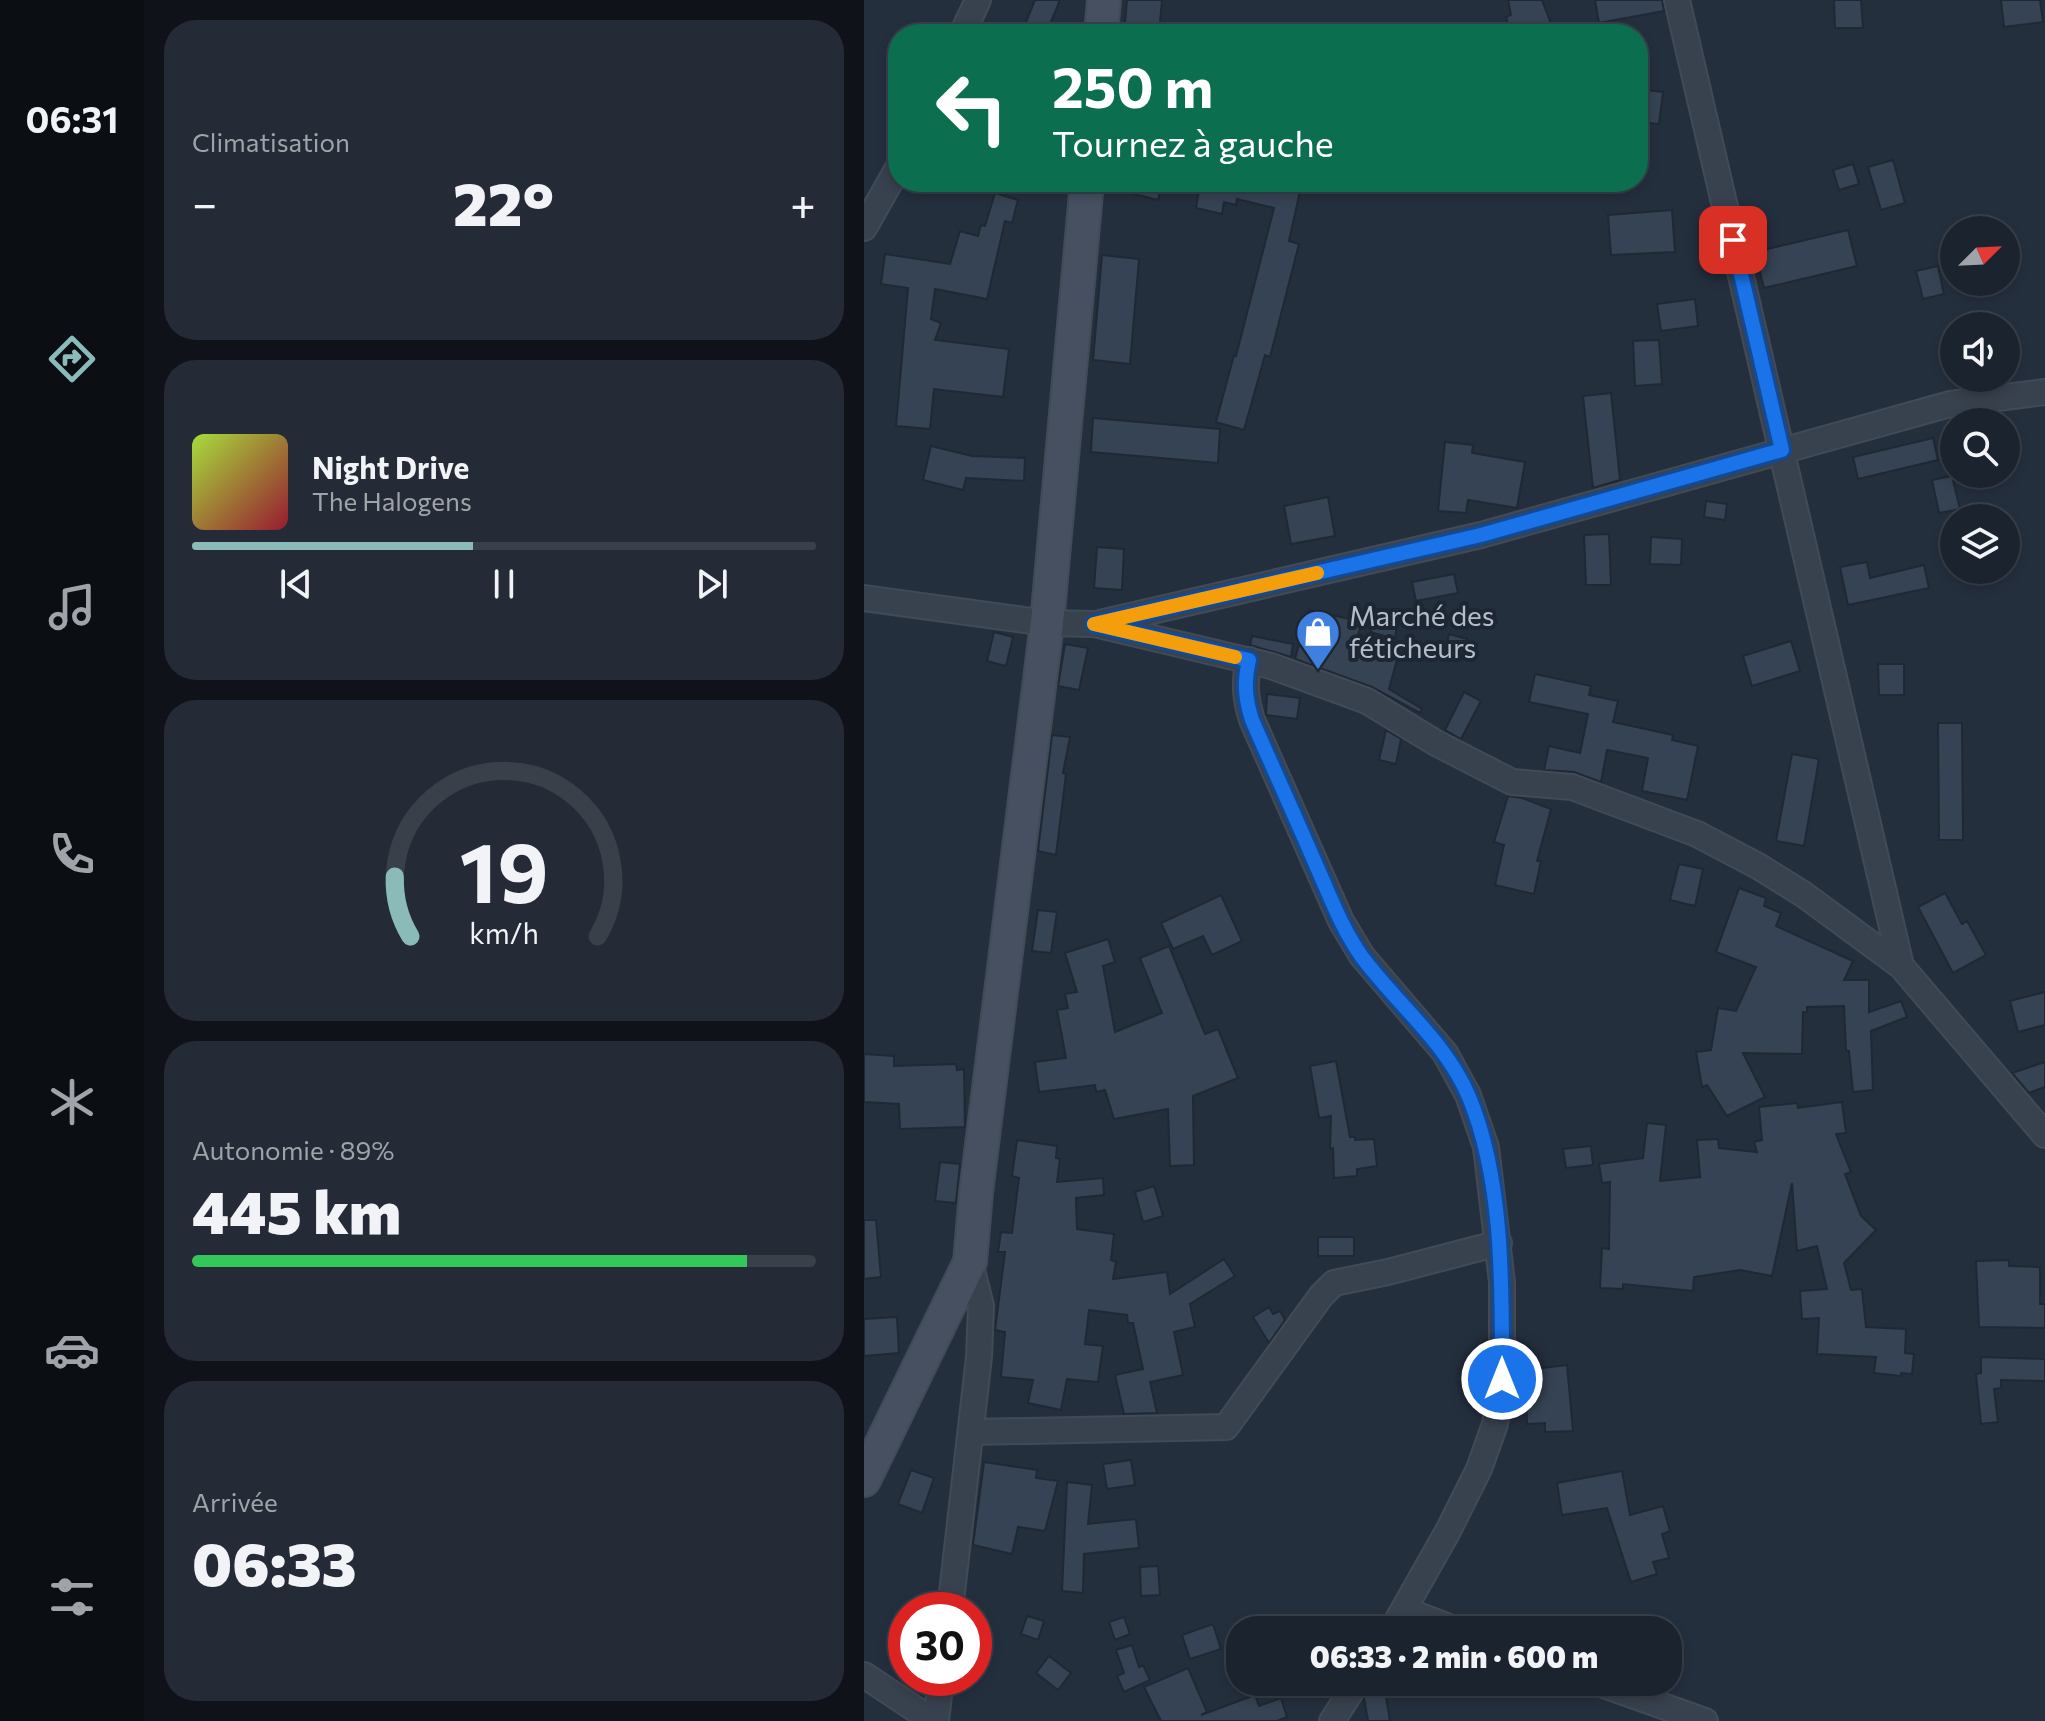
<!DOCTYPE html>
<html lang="fr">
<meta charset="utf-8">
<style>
:root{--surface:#1b232e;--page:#242b36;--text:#f1f3f6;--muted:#a0a4aa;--line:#39404a;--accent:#8bbbb9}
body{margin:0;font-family:Commissioner,sans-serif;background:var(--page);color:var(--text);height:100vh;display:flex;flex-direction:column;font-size:30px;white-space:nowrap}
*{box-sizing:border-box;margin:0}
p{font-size:26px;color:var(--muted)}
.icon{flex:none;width:44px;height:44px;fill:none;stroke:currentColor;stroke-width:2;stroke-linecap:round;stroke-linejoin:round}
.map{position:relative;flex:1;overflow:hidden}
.side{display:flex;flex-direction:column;gap:20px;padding:20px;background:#0f1319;width:720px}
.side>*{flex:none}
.top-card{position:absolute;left:24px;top:24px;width:760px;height:168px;border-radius:32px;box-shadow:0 4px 12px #0003,0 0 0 2px var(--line);background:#0b6e4f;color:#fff;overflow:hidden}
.needle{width:52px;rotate:66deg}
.buttons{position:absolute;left:1076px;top:216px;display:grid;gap:16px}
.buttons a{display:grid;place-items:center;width:80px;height:80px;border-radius:50%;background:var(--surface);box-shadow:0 4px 12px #0003,0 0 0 2px var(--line);font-size:40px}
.speed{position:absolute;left:24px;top:1592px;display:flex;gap:16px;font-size:40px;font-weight:700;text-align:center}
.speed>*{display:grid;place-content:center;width:104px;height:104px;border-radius:50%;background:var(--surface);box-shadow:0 4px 12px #0003,0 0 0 2px var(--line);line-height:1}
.speed .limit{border:12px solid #d22;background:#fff;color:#111}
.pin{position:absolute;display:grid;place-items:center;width:68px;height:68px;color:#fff;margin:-34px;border-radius:16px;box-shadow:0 4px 12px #0006}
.me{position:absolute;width:88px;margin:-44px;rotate:0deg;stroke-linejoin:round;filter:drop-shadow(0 0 6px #0008)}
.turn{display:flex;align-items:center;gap:28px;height:168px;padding:0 32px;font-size:36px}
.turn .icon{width:104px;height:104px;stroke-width:2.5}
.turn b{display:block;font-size:56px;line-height:68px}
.big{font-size:60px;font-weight:800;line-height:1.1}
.side .card{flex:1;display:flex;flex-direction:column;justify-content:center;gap:12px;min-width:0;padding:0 28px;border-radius:32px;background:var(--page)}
.side .dial{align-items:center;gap:0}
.dial svg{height:208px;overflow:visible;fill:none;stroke:var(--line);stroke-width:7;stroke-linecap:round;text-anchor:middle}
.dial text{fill:var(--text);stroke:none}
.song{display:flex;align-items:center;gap:24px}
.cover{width:96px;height:96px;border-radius:12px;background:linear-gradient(135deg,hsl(80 70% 55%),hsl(350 70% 35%))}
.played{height:8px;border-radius:4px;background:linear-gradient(90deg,var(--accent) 45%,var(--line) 45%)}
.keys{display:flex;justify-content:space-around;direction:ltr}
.heat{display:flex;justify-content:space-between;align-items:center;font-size:44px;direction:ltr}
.charge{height:12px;border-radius:6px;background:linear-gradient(90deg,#34c759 89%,var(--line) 0)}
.trip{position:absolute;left:362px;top:1616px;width:456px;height:80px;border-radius:32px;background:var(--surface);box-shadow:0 4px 12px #0003,0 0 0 2px var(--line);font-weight:800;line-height:80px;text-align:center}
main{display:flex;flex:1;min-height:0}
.tabs{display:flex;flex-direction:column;width:144px;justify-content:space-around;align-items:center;background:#0b0e12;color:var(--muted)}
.tabs .icon{width:56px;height:56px}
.tabs .active{color:var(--accent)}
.tabs b{font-size:36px;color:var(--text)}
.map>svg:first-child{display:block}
</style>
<main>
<nav class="tabs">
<b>06:31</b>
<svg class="icon active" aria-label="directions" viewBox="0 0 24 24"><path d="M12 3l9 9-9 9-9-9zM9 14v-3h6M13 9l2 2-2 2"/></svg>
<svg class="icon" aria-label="music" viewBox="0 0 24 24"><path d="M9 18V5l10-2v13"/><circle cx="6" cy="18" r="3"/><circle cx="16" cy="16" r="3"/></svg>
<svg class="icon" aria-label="phone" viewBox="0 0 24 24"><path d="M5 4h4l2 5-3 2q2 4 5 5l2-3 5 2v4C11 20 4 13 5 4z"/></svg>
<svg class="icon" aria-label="climate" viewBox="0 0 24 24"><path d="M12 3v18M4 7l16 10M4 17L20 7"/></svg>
<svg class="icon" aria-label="car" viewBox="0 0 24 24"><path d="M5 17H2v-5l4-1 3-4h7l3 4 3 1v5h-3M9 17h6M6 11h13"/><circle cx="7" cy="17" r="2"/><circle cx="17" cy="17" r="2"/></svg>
<svg class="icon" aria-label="filters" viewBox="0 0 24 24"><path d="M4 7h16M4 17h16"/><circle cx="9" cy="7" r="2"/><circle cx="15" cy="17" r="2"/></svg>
</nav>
<section class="side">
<div class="card"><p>Climatisation</p>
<div class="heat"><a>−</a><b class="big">22°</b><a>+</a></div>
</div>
<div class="card">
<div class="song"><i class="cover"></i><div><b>Night Drive</b><p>The Halogens</p></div></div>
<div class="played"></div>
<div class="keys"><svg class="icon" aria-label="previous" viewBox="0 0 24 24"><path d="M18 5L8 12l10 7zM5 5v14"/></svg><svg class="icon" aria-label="pause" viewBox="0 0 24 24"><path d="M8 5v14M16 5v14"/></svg><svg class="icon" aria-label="next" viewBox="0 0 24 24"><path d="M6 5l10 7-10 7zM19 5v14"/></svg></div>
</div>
<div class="card dial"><svg viewBox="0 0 100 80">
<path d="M14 69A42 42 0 1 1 86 69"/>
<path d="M14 69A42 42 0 0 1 8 46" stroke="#8bbbb9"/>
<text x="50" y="56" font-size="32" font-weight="700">19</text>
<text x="50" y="72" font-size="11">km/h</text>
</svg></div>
<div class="card"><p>Autonomie · 89%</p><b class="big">445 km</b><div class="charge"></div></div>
<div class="card"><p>Arrivée</p><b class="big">06:33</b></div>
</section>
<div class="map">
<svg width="1181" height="1721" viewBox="0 0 1181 1721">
<rect width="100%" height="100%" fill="#242f3e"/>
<!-- building -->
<path fill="#364354" stroke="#1f2835" stroke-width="2" d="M 171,0 L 196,0 L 182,34 L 157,34 Z
M 263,0 L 298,0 L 295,34 L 260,34 Z
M 644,0 L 678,0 L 691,34 L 647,34 L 642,17 L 647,15 Z
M 731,0 L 798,0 L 800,11 L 735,23 Z
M 970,0 L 997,0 L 999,28 L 971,28 Z
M 1137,0 L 1176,0 L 1179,22 L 1140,27 Z
M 774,89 L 799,92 L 795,124 L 774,122 Z
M 1029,160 L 1041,203 L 1017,210 L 1004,167 Z
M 989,164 L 995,184 L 975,190 L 969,170 Z
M 247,182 L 298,182 L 294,200 L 246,188 Z
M 330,182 L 438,182 L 425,241 L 435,244 L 406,357 L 401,355 L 380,430 L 352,422 L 370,355 L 372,356 L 410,208 L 373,199 L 372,205 L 360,202 L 358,214 L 332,208 L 335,190 L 329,188 Z
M 131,193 L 154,200 L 148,223 L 141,221 L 123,299 L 71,289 L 67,319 L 77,323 L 71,340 L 145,349 L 139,397 L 70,389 L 66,429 L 32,426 L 44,288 L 17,284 L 21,254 L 86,264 L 96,231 L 114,236 L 117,225 L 121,226 Z
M 808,210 L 811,252 L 747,255 L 744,215 Z
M 984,230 L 993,266 L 900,288 L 891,252 Z
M 238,255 L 275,259 L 266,364 L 229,360 Z
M 1074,266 L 1080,294 L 1059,299 L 1052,271 Z
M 831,299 L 834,326 L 797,331 L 793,304 Z
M 795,340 L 798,384 L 771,386 L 769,341 Z
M 747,393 L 756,480 L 729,488 L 719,396 Z
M 229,418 L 356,429 L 354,463 L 227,452 Z
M 1069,438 L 1074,460 L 994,479 L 989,457 Z
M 581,442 L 609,445 L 608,453 L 661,462 L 653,508 L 604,500 L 602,513 L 574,511 Z
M 67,446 L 108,456 L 161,458 L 160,481 L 102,478 L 99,490 L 59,480 Z
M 1088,476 L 1096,509 L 1075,513 L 1068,480 Z
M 464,497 L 471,536 L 427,544 L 420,506 Z
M 842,501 L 863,504 L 861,520 L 840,517 Z
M 745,534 L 747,585 L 722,585 L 720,535 Z
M 787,537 L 818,539 L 817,565 L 786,564 Z
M 233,547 L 260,549 L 258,590 L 230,588 Z
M 1003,562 L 1006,578 L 1060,565 L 1065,588 L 984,605 L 976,567 Z
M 590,574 L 594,593 L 552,601 L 548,582 Z
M 508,608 L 535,611 L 531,639 L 507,632 Z
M 445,610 L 499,622 L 494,634 L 534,656 L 525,689 L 558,709 L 556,713 L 508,687 L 431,659 Z
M 130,632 L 149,637 L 142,666 L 123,661 Z
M 585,634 L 603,639 L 599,655 L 581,652 Z
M 388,636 L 429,644 L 427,657 L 386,645 Z
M 927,641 L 936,671 L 888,686 L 879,656 Z
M 201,644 L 224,648 L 215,690 L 194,686 Z
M 1014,664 L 1040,664 L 1040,695 L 1015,695 Z
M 671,674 L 727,686 L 725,695 L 754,701 L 749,722 L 809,735 L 808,740 L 834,746 L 823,800 L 778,791 L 784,758 L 743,750 L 737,782 L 710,772 L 680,770 L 685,746 L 716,753 L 724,714 L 665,702 Z
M 600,692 L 617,701 L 597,739 L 581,730 Z
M 403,694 L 436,698 L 433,719 L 402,715 Z
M 1074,723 L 1098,723 L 1099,840 L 1075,840 Z
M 522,730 L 537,739 L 532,764 L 515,760 Z
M 188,735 L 206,737 L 199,773 L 202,774 L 192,855 L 174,851 Z
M 928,754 L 955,759 L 940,846 L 912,841 Z
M 644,796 L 658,798 L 687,809 L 673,861 L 677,861 L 670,894 L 631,885 L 640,845 L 630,842 Z
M 815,864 L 839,869 L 831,906 L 806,900 Z
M 875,888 L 902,898 L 900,906 L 917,913 L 912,926 L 989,961 L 980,980 L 1005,980 L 1005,1012 L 1037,1001 L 1043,1017 L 1007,1031 L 1009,1090 L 989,1092 L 985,1051 L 982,1051 L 980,1006 L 943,1007 L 943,1012 L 939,1012 L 938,1054 L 879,1053 L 901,1097 L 863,1116 L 843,1085 L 838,1087 L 832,1052 L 847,1050 L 854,1008 L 872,1011 L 892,967 L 852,952 Z
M 1081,893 L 1098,924 L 1103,921 L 1122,955 L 1089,973 L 1054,907 Z
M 357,895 L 378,941 L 348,955 L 339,936 L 309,949 L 297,923 Z
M 174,910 L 193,912 L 187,953 L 168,951 Z
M 244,939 L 251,962 L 239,966 L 251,1032 L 298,1013 L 276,958 L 305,946 L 341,1034 L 354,1029 L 374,1078 L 329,1096 L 330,1165 L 306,1166 L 304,1109 L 250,1119 L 241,1090 L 232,1092 L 231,1085 L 175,1092 L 171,1062 L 202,1058 L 193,1010 L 204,1008 L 201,994 L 213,992 L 201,953 Z
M 1181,992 L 1181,1025 L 1154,1032 L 1146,1001 Z
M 0,1054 L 30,1056 L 30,1066 L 92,1064 L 93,1070 L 100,1069 L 101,1127 L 36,1129 L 35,1104 L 0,1102 Z
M 472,1061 L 486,1137 L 491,1137 L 491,1140 L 510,1139 L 513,1166 L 493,1169 L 493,1176 L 470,1178 L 469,1148 L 466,1149 L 467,1116 L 455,1118 L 446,1066 Z
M 1181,1062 L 1181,1087 L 1165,1093 L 1148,1073 Z
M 978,1102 L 982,1133 L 972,1134 L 987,1172 L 981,1174 L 997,1216 L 1012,1230 L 980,1263 L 987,1290 L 998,1289 L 1002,1327 L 1042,1329 L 1041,1353 L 1050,1354 L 1048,1374 L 1037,1373 L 1037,1376 L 1010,1373 L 1012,1357 L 953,1354 L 955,1318 L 938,1319 L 936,1291 L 963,1289 L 953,1246 L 933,1251 L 928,1183 L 908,1276 L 876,1270 L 830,1277 L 829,1291 L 759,1284 L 759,1289 L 736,1288 L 738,1248 L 745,1249 L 746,1182 L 738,1183 L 735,1164 L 779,1158 L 783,1123 L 802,1125 L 796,1181 L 836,1177 L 833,1140 L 854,1139 L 855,1148 L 893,1152 L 890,1142 L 898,1140 L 895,1107 L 933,1103 L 934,1108 Z
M 153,1140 L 193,1146 L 192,1158 L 196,1159 L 193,1182 L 239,1178 L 240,1195 L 212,1198 L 213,1229 L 250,1234 L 247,1260 L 252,1262 L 249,1279 L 303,1272 L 306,1294 L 360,1259 L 371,1276 L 326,1304 L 331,1327 L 310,1332 L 319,1375 L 286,1382 L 293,1413 L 260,1414 L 251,1375 L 279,1369 L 269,1323 L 264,1323 L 263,1315 L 225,1310 L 221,1344 L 239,1346 L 234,1382 L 203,1379 L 197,1410 L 164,1403 L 169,1380 L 137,1377 L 141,1332 L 131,1330 L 141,1252 L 134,1252 L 137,1232 L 148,1233 L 155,1178 L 148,1176 Z
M 727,1146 L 729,1165 L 702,1168 L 699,1149 Z
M 76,1162 L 96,1164 L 92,1203 L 71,1201 Z
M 290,1186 L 299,1216 L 279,1222 L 271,1192 Z
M 0,1220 L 12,1220 L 17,1277 L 0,1279 Z
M 454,1237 L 490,1237 L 490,1256 L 454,1256 Z
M 1145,1260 L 1145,1266 L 1176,1267 L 1176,1304 L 1181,1304 L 1181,1328 L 1115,1327 L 1112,1261 Z
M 405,1307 L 409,1314 L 416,1311 L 421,1320 L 405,1343 L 389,1317 Z
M 33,1317 L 35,1353 L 0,1356 L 0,1319 Z
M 1117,1357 L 1181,1359 L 1181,1381 L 1137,1380 L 1137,1388 L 1130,1389 L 1134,1422 L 1117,1424 L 1112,1374 L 1117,1373 Z
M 703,1365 L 709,1431 L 681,1432 L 681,1423 L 663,1424 L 661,1370 Z
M 267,1460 L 271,1485 L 243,1489 L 239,1464 Z
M 120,1462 L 173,1470 L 172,1478 L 194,1481 L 181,1531 L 154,1527 L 148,1554 L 109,1545 Z
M 47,1470 L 70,1478 L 58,1513 L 34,1504 Z
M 758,1471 L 766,1515 L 799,1506 L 806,1531 L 798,1534 L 805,1558 L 789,1562 L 793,1574 L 767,1582 L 743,1508 L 698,1515 L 693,1483 Z
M 203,1482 L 228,1485 L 224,1524 L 272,1519 L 275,1548 L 220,1554 L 219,1593 L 198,1591 Z
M 294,1566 L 296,1595 L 277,1596 L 276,1567 Z
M 163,1616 L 180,1621 L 174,1640 L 157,1634 Z
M 260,1617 L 266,1634 L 251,1640 L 245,1622 Z
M 349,1624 L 357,1649 L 326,1659 L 318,1635 Z
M 268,1645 L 275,1667 L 279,1665 L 286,1680 L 260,1692 L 253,1676 L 260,1673 L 252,1650 Z
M 185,1656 L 207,1673 L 194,1690 L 172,1673 Z
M 324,1668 L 343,1712 L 337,1715 L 391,1695 L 395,1706 L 417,1698 L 423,1717 L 413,1721 L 297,1721 L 280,1687 Z
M 521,1691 L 526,1721 L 504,1721 L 500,1698 L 503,1695 Z"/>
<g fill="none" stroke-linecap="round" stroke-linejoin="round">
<!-- street casing -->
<g stroke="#414a57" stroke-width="28">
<path id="street" d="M 813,0 L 1037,966
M 98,34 L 114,0
M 0,228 L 34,168
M 0,598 L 183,623 L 230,624 L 407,666 L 503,701 L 572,743 L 648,782 L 708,787 L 833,834 L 894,866 L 939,894 L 1037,966 L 1181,1135
M 236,623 L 617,535 L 1086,404 L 1181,392
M 385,660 C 380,682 381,698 388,720 L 477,921 L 498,956 L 581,1053 L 604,1095 L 622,1147 L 638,1282 L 638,1379 L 631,1424 L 615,1469 L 584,1531 L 528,1630
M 108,1432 L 362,1427 L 457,1296 L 470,1283 L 524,1272 L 635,1243
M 86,1610 L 115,1357 L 117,1306 L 106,1262
M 541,1610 L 593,1630
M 0,1675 L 69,1721
M 731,1682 L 841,1721
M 72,1721 L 77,1678
M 468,1721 L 493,1682"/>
</g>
<!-- secondary casing -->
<g stroke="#414a57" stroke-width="36">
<path id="secondary" d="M 237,34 L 240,0
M 0,1480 L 106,1262 L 112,1193 L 183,623 L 223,182"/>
</g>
<!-- street -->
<use href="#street" stroke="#38414e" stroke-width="24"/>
<!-- secondary -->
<use href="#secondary" stroke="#465061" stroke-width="32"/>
</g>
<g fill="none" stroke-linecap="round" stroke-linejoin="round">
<!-- route casing -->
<g stroke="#114b97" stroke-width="20">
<path id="route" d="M 638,1379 C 638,1289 640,1181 605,1097 C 582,1042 533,1004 498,957 C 478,929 466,896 452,865 C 431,816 409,768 388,720 C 381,698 380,682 385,660 L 230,624 L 617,535 L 918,450 L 869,240"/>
</g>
<!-- route -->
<use href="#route" stroke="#1a73e8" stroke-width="14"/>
<!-- slow -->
<path stroke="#f59e0b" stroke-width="14" d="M 371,657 L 230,624 L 453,573"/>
</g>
<!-- icons -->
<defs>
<g id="shop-pin" transform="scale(2.3)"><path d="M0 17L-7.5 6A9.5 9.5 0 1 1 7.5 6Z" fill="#3f7fe0" stroke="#1d2633"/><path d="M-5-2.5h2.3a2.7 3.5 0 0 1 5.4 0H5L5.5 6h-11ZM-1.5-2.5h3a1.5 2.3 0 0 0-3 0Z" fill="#fff"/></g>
</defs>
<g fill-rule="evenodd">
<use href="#shop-pin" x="454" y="632"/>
</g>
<g text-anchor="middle" stroke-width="8" stroke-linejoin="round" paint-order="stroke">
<!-- poi labels -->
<g font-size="28" fill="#b4bcc9" stroke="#1d2633" text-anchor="start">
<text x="485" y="626">Marché des<tspan x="485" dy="32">féticheurs</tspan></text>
</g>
</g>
</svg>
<div class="buttons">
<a><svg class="needle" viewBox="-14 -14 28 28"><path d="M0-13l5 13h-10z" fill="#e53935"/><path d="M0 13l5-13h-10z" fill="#a0a4aa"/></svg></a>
<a><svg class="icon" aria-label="sound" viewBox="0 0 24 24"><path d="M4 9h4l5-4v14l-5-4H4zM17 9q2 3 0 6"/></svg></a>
<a><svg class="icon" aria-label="search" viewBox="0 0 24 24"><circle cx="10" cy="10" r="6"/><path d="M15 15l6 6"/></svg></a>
<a><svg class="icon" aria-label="layers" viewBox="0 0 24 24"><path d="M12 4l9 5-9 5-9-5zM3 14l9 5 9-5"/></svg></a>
</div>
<div class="speed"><div class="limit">30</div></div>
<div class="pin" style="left:869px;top:240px;background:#d93025"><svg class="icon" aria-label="arrive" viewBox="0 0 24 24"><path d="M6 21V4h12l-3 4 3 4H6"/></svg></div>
<svg class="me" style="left:638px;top:1379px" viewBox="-20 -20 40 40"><circle r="17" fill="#1a73e8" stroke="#fff" stroke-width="3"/><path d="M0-11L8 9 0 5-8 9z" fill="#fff"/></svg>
<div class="trip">06:33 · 2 min · 600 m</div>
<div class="top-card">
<div class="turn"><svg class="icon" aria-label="left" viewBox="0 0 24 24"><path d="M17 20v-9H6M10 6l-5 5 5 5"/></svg><div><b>250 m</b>Tournez à gauche</div></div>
</div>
</div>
</main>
